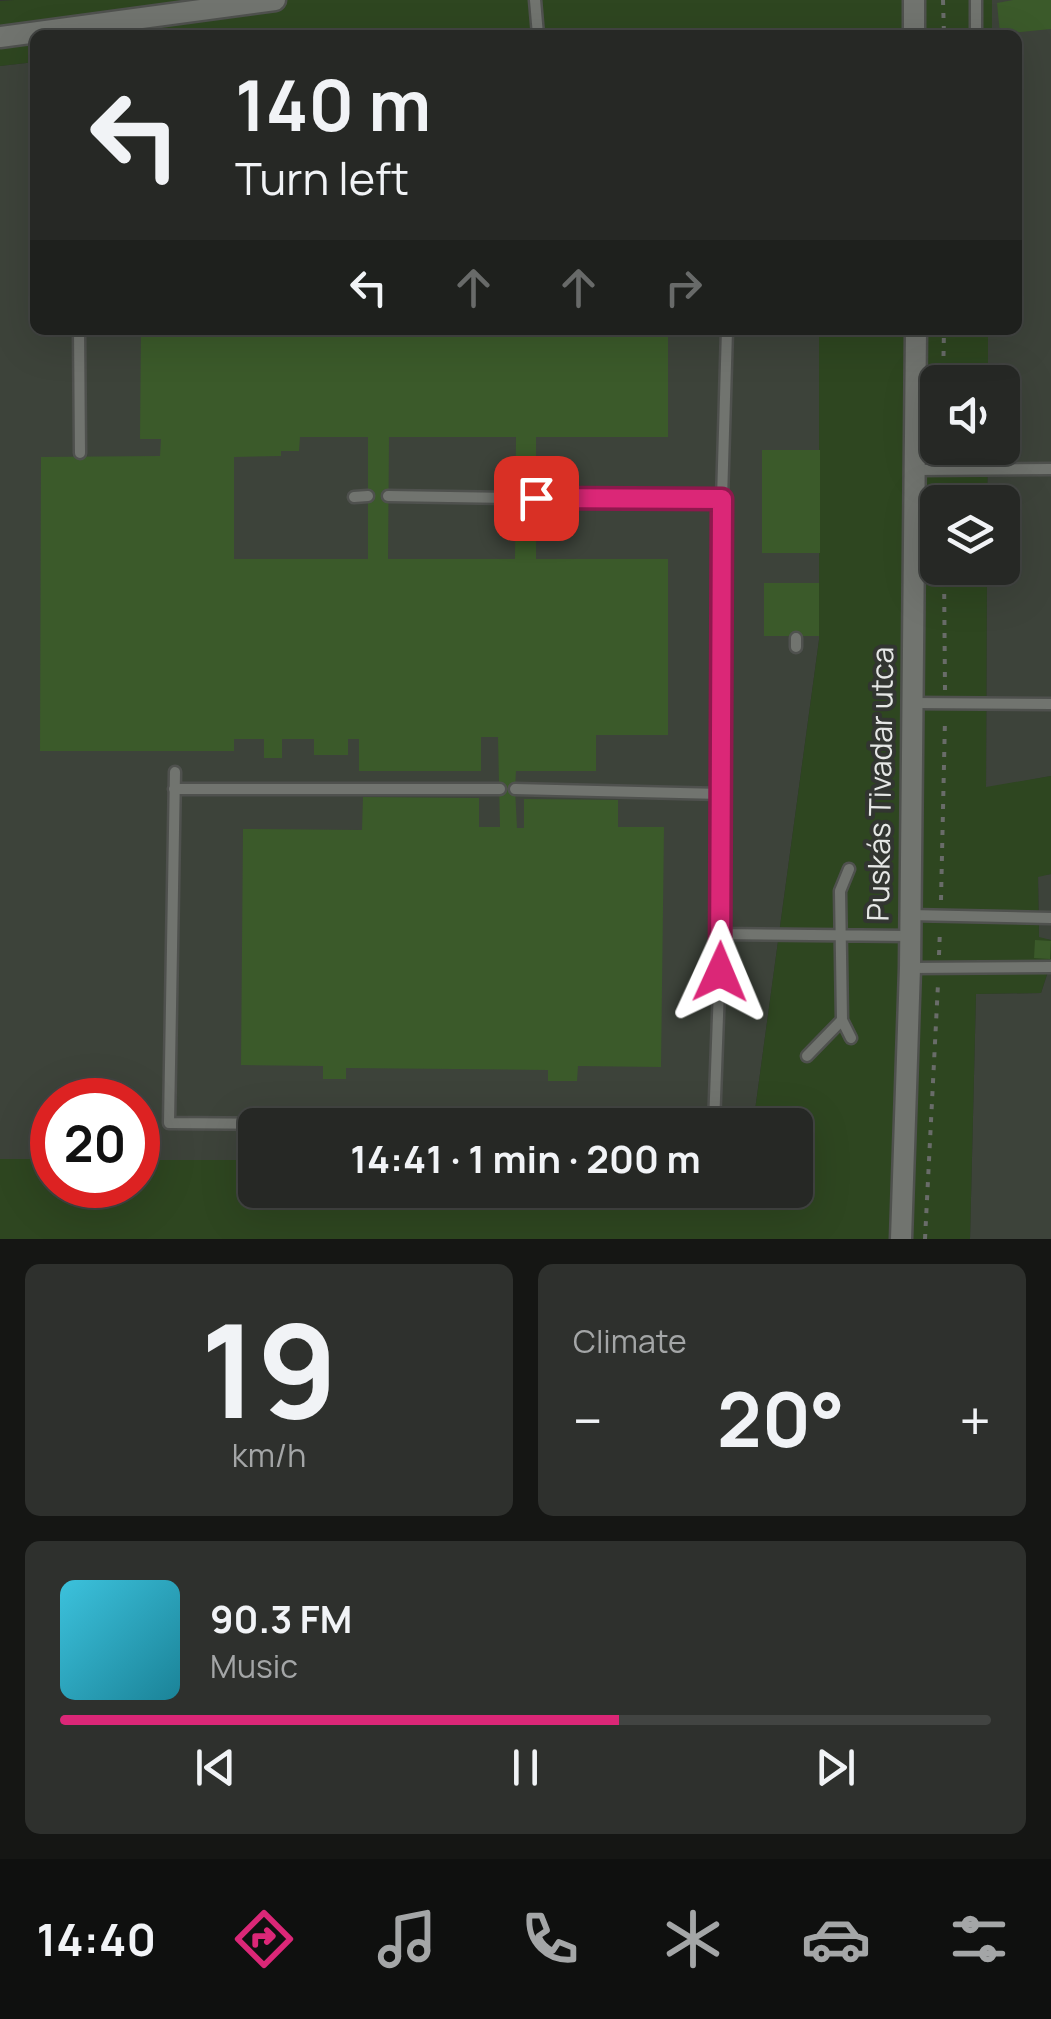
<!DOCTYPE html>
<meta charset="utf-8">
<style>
:root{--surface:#262825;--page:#2e302d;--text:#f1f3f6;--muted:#a4a6a7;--line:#424442;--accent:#db2777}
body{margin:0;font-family:Manrope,sans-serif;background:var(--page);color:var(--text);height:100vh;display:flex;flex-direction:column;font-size:38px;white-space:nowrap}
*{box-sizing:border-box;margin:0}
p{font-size:32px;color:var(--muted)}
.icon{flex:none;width:55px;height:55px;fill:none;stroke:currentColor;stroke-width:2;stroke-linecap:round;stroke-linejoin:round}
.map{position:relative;height:1239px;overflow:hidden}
.drawer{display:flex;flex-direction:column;gap:25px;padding:25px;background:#151614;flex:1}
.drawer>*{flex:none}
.banner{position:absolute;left:30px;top:30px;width:992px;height:305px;border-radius:15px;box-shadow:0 10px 40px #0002,0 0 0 2px var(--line);background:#262825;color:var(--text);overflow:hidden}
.fabs{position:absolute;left:920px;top:365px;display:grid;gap:20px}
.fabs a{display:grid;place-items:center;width:100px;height:100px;border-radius:15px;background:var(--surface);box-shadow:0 10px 40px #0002,0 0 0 2px var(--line);font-size:50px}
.speed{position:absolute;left:30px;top:1078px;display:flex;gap:20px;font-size:50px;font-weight:700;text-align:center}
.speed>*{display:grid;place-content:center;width:130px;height:130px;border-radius:50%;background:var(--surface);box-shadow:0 10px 40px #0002,0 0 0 2px var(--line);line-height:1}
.speed .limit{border:15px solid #d22;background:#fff;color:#111}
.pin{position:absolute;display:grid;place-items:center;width:85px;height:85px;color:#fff;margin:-42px;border-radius:20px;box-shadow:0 5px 15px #0006}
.me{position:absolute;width:110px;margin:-55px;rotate:1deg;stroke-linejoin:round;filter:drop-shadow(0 0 8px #0008)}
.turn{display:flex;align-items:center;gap:35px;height:210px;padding:0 40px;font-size:45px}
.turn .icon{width:130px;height:130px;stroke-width:2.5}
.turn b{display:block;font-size:70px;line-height:85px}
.lanes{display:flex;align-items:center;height:95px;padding:0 40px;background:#0003;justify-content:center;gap:50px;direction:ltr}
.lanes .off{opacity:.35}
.big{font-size:75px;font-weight:700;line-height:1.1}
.drawer .widget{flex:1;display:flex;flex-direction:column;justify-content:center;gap:15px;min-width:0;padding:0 35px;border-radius:15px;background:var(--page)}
.drawer .dial{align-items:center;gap:0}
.dial b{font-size:130px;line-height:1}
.song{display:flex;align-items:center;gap:30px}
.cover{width:120px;height:120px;border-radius:15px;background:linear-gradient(135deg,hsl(190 70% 55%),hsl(190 70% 35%))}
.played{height:10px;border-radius:5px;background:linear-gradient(90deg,var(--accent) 60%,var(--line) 60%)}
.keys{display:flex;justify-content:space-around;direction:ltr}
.heat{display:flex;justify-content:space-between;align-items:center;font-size:55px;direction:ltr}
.drawer .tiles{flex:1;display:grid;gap:25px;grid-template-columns:1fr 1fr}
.widget:last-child{grid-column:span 2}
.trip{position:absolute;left:238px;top:1108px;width:575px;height:100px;border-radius:15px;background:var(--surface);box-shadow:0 10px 40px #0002,0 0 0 2px var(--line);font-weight:700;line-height:100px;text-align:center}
.dock{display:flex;height:160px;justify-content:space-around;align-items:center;background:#0f100f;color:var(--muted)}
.dock .icon{width:70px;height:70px}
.dock .current{color:var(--accent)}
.dock b{font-size:45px;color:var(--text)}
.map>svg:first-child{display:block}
</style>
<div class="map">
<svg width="1051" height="1239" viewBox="0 0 1051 1239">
<rect width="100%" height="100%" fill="#323531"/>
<!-- built -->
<path fill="#3d433a" d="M 992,0 L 1051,0 L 1051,776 L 986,788 L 987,568 L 1002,568 L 1002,502 L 987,502 L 988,448 L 1002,448 L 1002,382 L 988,382 L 988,330 L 1018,330 L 1018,35 L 992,35 Z
M 35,62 L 35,330 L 819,330 L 819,640 L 753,1125 L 255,1125 L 255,1160 L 138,1160 L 138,1100 L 52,1100 L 52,1159 L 0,1159 L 0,66 Z
M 1051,874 L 1051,940 L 1039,938 L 1038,876 Z
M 1051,962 L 1051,1239 L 970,1239 L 976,994 L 1041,993 Z"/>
<!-- green -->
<path fill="#2e4620" d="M 14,0 L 992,0 L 992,35 L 35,35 L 35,62 L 0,66 L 0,1 Z
M 819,330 L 988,330 L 988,382 L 938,382 L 938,448 L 988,448 L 987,502 L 938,502 L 938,568 L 987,568 L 986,787 L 1051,776 L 1051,874 L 1038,877 L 1039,937 L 1051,940 L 1051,962 L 1041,993 L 976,994 L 970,1239 L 0,1239 L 0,1159 L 52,1159 L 52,1185 L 138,1185 L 138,1160 L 255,1160 L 255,1190 L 795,1190 L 795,1125 L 753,1125 L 819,640 Z"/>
<!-- building -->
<path fill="#3b5a2a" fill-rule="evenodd" d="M 1013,0 L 1051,0 L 1051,29 L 1000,34 L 997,3 Z
M 141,330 L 668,330 L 668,437 L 536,437 L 536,559 L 668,559 L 668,735 L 596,735 L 596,771 L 516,771 L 515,789 L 517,828 L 524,828 L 524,799 L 618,800 L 618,827 L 664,827 L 661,1067 L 578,1066 L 577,1081 L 548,1081 L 548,1070 L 346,1068 L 346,1079 L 323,1079 L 323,1066 L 241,1065 L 243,829 L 362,830 L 363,797 L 479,798 L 479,827 L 500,827 L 498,737 L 481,737 L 481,771 L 359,771 L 359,739 L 348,739 L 348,755 L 314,755 L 314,739 L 282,739 L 282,758 L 264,758 L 264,739 L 234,739 L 234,751 L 40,751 L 41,457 L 160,456 L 161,439 L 140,439 ZM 300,437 L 368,437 L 368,559 L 234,559 L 234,457 L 281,456 L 281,451 L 299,451 ZM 389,437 L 516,437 L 515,559 L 388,559 Z
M 762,450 L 820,450 L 820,553 L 762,553 Z
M 764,583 L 819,583 L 819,636 L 764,636 Z
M 1035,940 L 1051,941 L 1050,959 L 1034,958 Z"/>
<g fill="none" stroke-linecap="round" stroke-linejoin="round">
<!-- service casing -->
<g stroke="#4f514e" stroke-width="15">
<path id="service" d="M 535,0 L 538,35
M 976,35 L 976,0
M 79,330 L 80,453
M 915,470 L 1051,469
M 388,496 L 516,498
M 354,497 L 368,496
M 536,498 L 722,499
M 796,638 L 796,647
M 912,703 L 1051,704
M 175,772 L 169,1123 L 396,1125
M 174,789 L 500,789
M 515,789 L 721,794
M 849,869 L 840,891 L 842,1020 L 851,1038
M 910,915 L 1051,918
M 721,934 L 910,936
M 910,968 L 1051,967
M 807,1056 L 842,1020
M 714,1125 L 721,934 L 722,499 L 727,330"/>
</g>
<!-- minor casing -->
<g stroke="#4f514e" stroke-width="25">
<path id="minor" d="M 914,0 L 914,35
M 0,37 L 275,0
M 901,1239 L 910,968 L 916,330"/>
</g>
<!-- path -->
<path stroke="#696c69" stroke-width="4" stroke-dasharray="5 8" stroke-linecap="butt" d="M 943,0 L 944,35
M 943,382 L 944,330
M 943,487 L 943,502
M 944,568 L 945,690
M 941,900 L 945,719
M 939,955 L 940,929
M 925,1239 L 938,984"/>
<!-- service -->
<use href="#service" stroke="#71746f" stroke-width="10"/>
<!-- minor -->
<use href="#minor" stroke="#71746f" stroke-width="20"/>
</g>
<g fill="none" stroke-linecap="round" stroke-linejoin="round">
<!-- route casing -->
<g stroke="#8e194d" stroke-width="25">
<path id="route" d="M 536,498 L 722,499 L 720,972"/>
</g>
<!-- route -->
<use href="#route" stroke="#db2777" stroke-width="18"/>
</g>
<g text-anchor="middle" stroke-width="8" stroke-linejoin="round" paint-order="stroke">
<!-- street labels -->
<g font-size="30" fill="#e5e7e5" stroke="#323531">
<text transform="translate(881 784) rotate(-89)" y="10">Puskás Tivadar utca</text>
</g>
</g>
</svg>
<div class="fabs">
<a><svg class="icon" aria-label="sound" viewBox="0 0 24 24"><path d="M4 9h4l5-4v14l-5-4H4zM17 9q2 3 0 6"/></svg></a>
<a><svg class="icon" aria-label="layers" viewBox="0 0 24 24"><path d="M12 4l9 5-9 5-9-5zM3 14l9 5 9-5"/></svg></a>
</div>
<div class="speed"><div class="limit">20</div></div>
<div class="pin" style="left:536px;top:498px;background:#d93025"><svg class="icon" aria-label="arrive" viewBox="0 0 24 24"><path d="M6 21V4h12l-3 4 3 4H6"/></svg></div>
<svg class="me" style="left:720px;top:972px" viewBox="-20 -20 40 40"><path d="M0-17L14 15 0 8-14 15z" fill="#db2777" stroke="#fff" stroke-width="4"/></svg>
<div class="trip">14:41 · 1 min · 200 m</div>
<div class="banner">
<div class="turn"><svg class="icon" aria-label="left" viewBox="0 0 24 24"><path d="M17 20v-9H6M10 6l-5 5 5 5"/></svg><div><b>140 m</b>Turn left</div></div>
<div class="lanes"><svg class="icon" aria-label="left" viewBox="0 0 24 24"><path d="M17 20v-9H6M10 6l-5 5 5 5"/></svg><svg class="icon off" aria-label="ahead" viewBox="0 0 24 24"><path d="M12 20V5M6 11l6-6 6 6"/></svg><svg class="icon off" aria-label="ahead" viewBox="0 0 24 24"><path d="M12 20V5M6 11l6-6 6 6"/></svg><svg class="icon off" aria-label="right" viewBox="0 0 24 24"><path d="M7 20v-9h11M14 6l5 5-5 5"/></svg></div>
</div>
</div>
<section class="drawer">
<div class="tiles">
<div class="widget dial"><b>19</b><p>km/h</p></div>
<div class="widget"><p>Climate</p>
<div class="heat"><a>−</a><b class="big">20°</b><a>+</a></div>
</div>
<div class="widget">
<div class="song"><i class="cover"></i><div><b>90.3 FM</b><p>Music</p></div></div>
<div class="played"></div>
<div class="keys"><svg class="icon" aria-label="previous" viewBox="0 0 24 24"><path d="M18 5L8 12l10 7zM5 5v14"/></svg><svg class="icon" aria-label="pause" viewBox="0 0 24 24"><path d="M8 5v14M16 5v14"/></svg><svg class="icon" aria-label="next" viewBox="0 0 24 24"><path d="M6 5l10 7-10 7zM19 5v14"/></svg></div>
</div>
</div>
</section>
<nav class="dock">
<b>14:40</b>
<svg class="icon current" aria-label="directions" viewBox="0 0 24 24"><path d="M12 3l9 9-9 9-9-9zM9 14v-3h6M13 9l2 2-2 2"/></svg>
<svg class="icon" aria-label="music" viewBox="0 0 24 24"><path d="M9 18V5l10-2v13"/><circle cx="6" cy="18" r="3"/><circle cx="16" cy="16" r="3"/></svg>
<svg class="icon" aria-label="phone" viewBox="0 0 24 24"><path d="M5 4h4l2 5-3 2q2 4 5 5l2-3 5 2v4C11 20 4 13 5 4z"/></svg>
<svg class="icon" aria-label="climate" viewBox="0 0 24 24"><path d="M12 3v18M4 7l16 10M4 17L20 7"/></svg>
<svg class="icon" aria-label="car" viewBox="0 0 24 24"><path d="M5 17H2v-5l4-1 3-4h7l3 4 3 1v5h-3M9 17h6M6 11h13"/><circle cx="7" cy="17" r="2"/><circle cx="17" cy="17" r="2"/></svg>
<svg class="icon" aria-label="filters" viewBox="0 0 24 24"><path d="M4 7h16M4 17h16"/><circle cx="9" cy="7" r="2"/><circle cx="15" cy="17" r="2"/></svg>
</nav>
